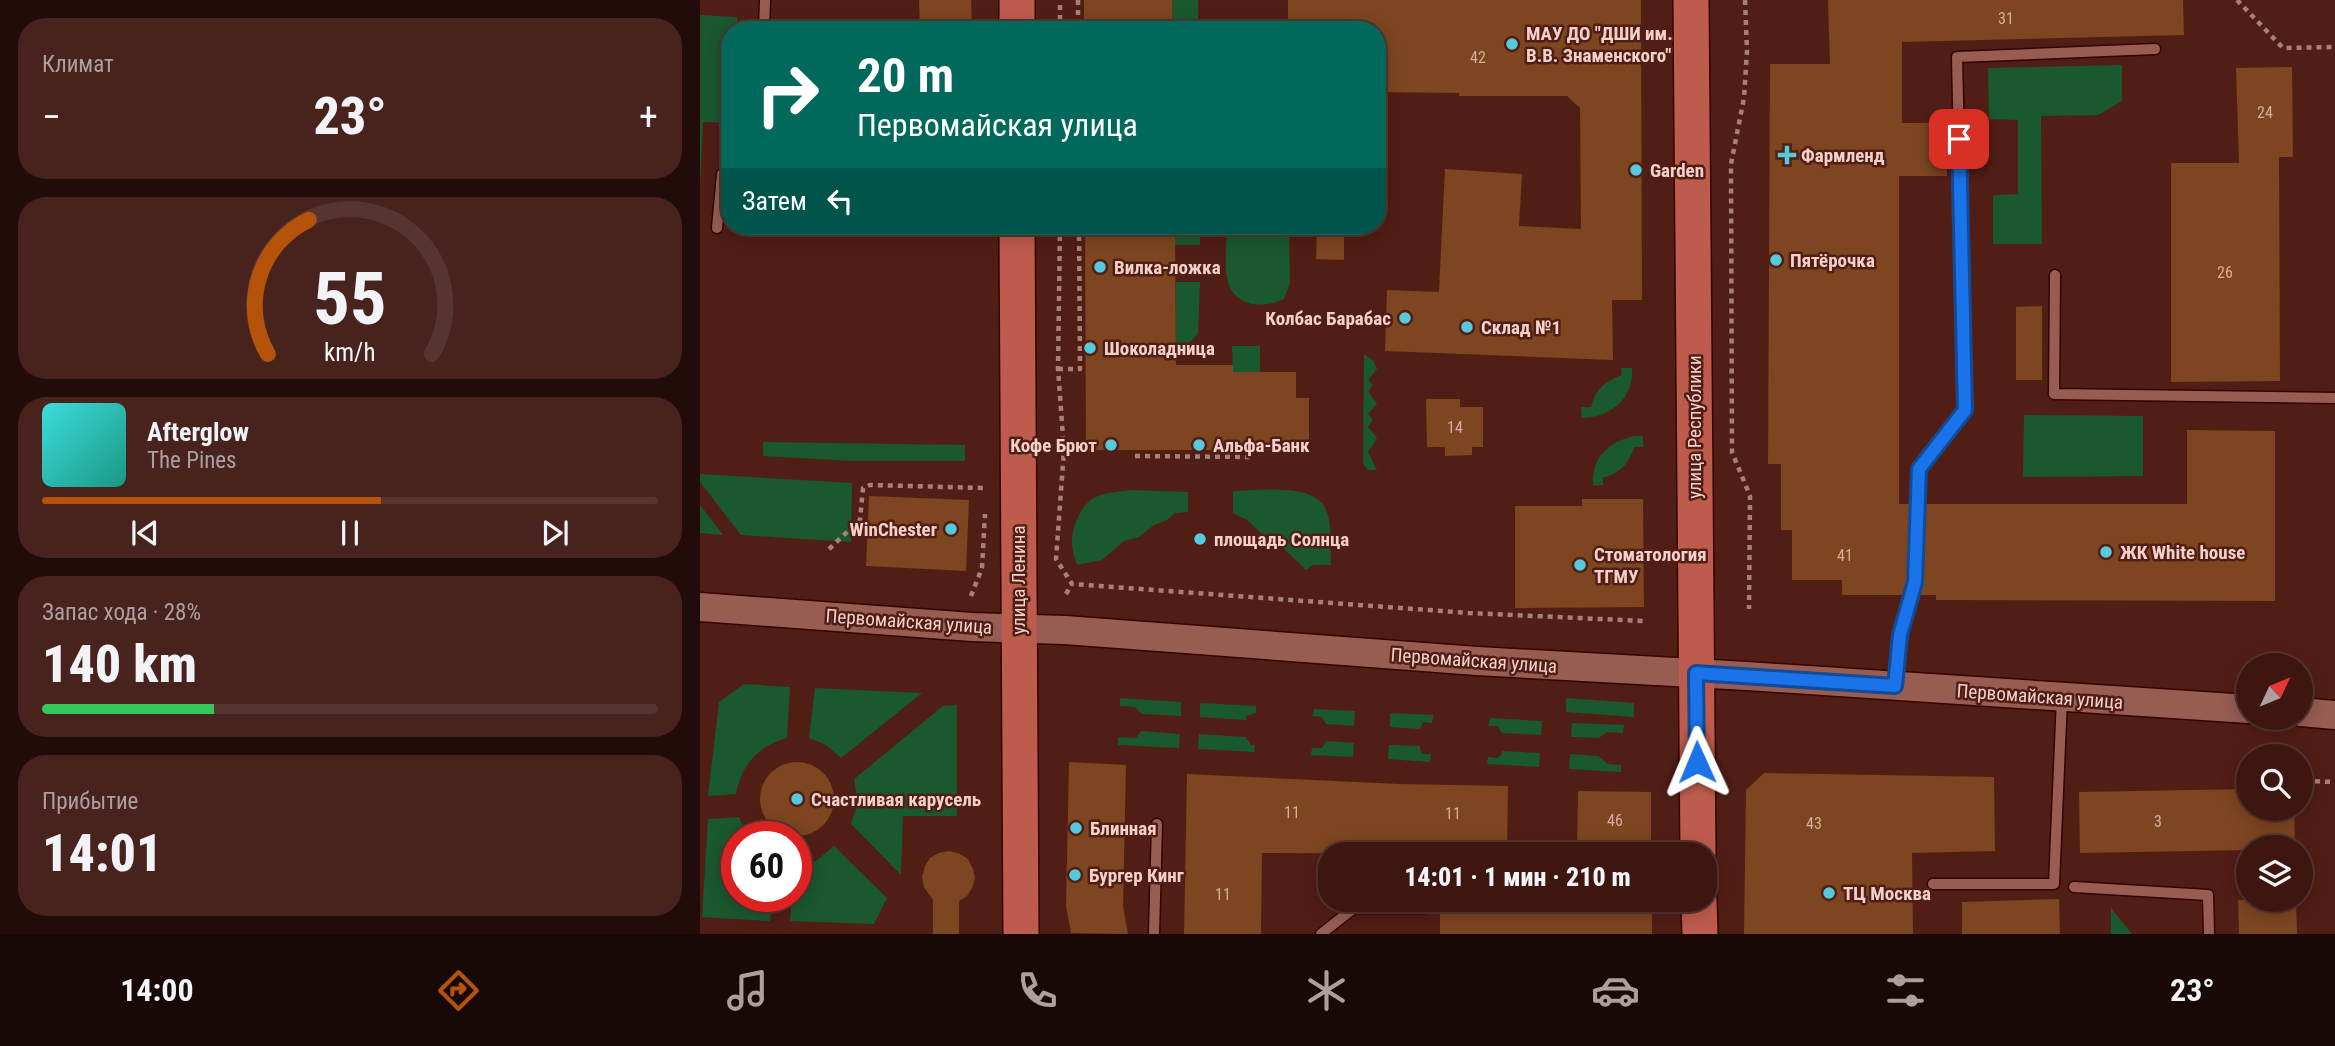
<!DOCTYPE html>
<html lang="ru">
<meta charset="utf-8">
<style>
:root{--surface:#3d1610;--page:#48231e;--text:#f1f3f6;--muted:#ad9f9f;--line:#563530;--accent:#b45309}
body{margin:0;font-family:"Roboto Condensed",sans-serif;background:var(--page);color:var(--text);height:100vh;display:flex;flex-direction:column;font-size:26px;white-space:nowrap}
*{box-sizing:border-box;margin:0}
p{font-size:23px;color:var(--muted)}
.icon{flex:none;width:38px;height:38px;fill:none;stroke:currentColor;stroke-width:2;stroke-linecap:round;stroke-linejoin:round}
.map{position:relative;flex:1;overflow:hidden}
.details{display:flex;flex-direction:column;gap:18px;padding:18px;background:#220c09;width:700px}
.details>*{flex:none}
.guide{position:absolute;left:21px;top:21px;width:665px;height:214px;border-radius:28px;box-shadow:0 4px 18px #0003,0 0 0 2px var(--line);background:#00695c;color:#fff;overflow:hidden}
.needle{width:46px;rotate:46deg}
.tools{position:absolute;left:1536px;top:653px;display:grid;gap:14px}
.tools a{display:grid;place-items:center;width:77px;height:77px;border-radius:50%;background:var(--surface);box-shadow:0 4px 18px #0003,0 0 0 2px var(--line);font-size:35px}
.speed{position:absolute;left:21px;top:821px;display:flex;gap:14px;font-size:35px;font-weight:700;text-align:center}
.speed>*{display:grid;place-content:center;width:91px;height:91px;border-radius:50%;background:var(--surface);box-shadow:0 4px 18px #0003,0 0 0 2px var(--line);line-height:1}
.speed .limit{border:10px solid #d22;background:#fff;color:#111}
.pin{position:absolute;display:grid;place-items:center;width:60px;height:60px;color:#fff;margin:-30px;border-radius:14px;box-shadow:0 4px 10px #0006}
.me{position:absolute;width:77px;margin:-38px;rotate:359deg;stroke-linejoin:round;filter:drop-shadow(0 0 5px #0008)}
.turn{display:flex;align-items:center;gap:24px;height:147px;padding:0 21px;font-size:32px}
.turn .icon{width:91px;height:91px;stroke-width:2.5}
.turn b{display:block;font-size:49px;line-height:60px}
.then{display:flex;align-items:center;height:66px;padding:0 21px;background:#0003;gap:14px;font-size:26px}
.big{font-size:52px;font-weight:800;line-height:1.1}
.details .card{flex:1;display:flex;flex-direction:column;justify-content:center;gap:10px;min-width:0;padding:0 24px;border-radius:28px;background:var(--page)}
.details .dial{align-items:center;gap:0}
.dial svg{height:182px;overflow:visible;fill:none;stroke:var(--line);stroke-width:7;stroke-linecap:round;text-anchor:middle}
.dial text{fill:var(--text);stroke:none}
.song{display:flex;align-items:center;gap:21px}
.cover{width:84px;height:84px;border-radius:10px;background:linear-gradient(135deg,hsl(180 70% 55%),hsl(170 70% 35%))}
.played{height:7px;border-radius:4px;background:linear-gradient(90deg,var(--accent) 55%,var(--line) 55%)}
.keys{display:flex;justify-content:space-around;direction:ltr}
.heat{display:flex;justify-content:space-between;align-items:center;font-size:38px;direction:ltr}
.charge{height:10px;border-radius:5px;background:linear-gradient(90deg,#34c759 28%,var(--line) 0)}
.trip{position:absolute;left:618px;top:842px;width:399px;height:70px;border-radius:28px;background:var(--surface);box-shadow:0 4px 18px #0003,0 0 0 2px var(--line);font-weight:800;line-height:70px;text-align:center}
.tab-bar{display:flex;height:112px;justify-content:space-around;align-items:center;background:#180906;color:var(--muted)}
.tab-bar .icon{width:49px;height:49px}
.tab-bar .active{color:var(--accent)}
.tab-bar b{font-size:32px;color:var(--text)}
main{display:flex;flex:1;min-height:0}
.map>svg:first-child{display:block}
</style>
<main>
<section class="details">
<div class="card"><p>Климат</p>
<div class="heat"><a>−</a><b class="big">23°</b><a>+</a></div>
</div>
<div class="card dial"><svg viewBox="0 0 100 80">
<path d="M14 69A42 42 0 1 1 86 69"/>
<path d="M14 69A42 42 0 0 1 32 10" stroke="#b45309"/>
<text x="50" y="56" font-size="32" font-weight="700">55</text>
<text x="50" y="72" font-size="11">km/h</text>
</svg></div>
<div class="card">
<div class="song"><i class="cover"></i><div><b>Afterglow</b><p>The Pines</p></div></div>
<div class="played"></div>
<div class="keys"><svg class="icon" aria-label="previous" viewBox="0 0 24 24"><path d="M18 5L8 12l10 7zM5 5v14"/></svg><svg class="icon" aria-label="pause" viewBox="0 0 24 24"><path d="M8 5v14M16 5v14"/></svg><svg class="icon" aria-label="next" viewBox="0 0 24 24"><path d="M6 5l10 7-10 7zM19 5v14"/></svg></div>
</div>
<div class="card"><p>Запас хода · 28%</p><b class="big">140 km</b><div class="charge"></div></div>
<div class="card"><p>Прибытие</p><b class="big">14:01</b></div>
</section>
<div class="map">
<svg width="1635" height="934" viewBox="0 0 1635 934">
<rect width="100%" height="100%" fill="#511e16"/>
<!-- green -->
<path fill="#1a582f" d="M 472,0 L 498,0 L 498,30 L 473,30 Z
M 0,15 L 37,17 L 37,30 L 30,30 L 30,123 L 3,122 L 0,186 Z
M 1422,65 L 1422,101 L 1398,115 L 1341,116 L 1342,244 L 1293,244 L 1293,195 L 1318,194 L 1318,120 L 1289,119 L 1288,68 Z
M 475,226 L 500,226 L 500,245 L 475,245 Z
M 527,226 L 589,226 L 590,283 L 584,299 C 564,309 535,307 528,282 C 524,271 527,239 527,226 Z
M 476,282 L 500,282 L 498,334 L 488,344 L 476,344 Z
M 532,346 L 560,346 L 560,372 L 533,372 Z
M 664,354 L 673,360 L 677,369 L 668,380 L 673,385 L 668,391 L 677,404 L 668,414 L 673,420 L 668,427 L 677,438 L 668,452 L 677,470 L 668,470 L 663,464 Z
M 921,368 L 932,368 C 934,398 911,418 882,418 L 881,407 L 891,407 C 896,389 904,382 922,375 Z
M 1324,415 L 1443,416 L 1443,476 L 1323,477 Z
M 934,436 L 943,436 L 943,447 L 934,447 C 928,465 921,472 903,478 L 903,485 L 893,486 C 891,458 908,442 934,436 Z
M 63,442 L 265,445 L 265,461 L 153,461 L 63,456 Z
M 0,474 L 152,483 L 151,542 L 41,535 L 0,482 Z
M 430,490 L 488,492 L 488,512 L 475,513 L 467,520 L 454,525 L 439,537 L 424,541 L 402,560 L 377,565 C 375,558 372,550 372,543 C 371,529 380,507 392,499 C 403,492 418,492 430,490 Z
M 533,491 C 558,491 615,482 626,510 C 633,526 630,549 631,565 L 613,565 L 606,570 L 582,547 L 570,541 L 547,520 L 533,513 Z
M 0,505 L 23,535 L 0,533 Z
M 44,684 L 90,687 L 87,738 C 58,746 42,764 36,794 L 8,796 L 19,702 Z
M 115,688 L 222,693 L 141,758 L 126,745 L 109,738 Z
M 420,698 L 481,702 L 481,716 L 442,714 L 435,707 L 420,706 Z
M 866,698 L 934,703 L 934,717 L 866,712 Z
M 500,703 L 556,706 L 556,713 L 546,716 L 546,720 L 500,717 Z
M 257,705 L 257,816 L 203,816 L 201,875 L 151,824 L 158,802 L 154,779 L 243,706 Z
M 614,709 L 655,711 L 654,726 L 626,724 L 622,717 L 612,716 Z
M 690,713 L 733,715 L 732,723 L 723,722 L 720,729 L 690,727 Z
M 790,718 L 842,721 L 841,735 L 802,733 L 797,726 L 788,726 Z
M 872,723 L 924,725 L 923,733 L 907,732 L 899,738 L 871,737 Z
M 441,731 L 480,734 L 479,748 L 418,745 L 418,737 L 436,738 Z
M 499,734 L 546,737 L 551,745 L 555,745 L 554,752 L 498,749 Z
M 626,741 L 654,743 L 653,757 L 611,755 L 612,748 L 622,748 Z
M 689,745 L 720,746 L 720,750 L 723,754 L 731,754 L 730,762 L 688,759 Z
M 802,751 L 840,753 L 839,767 L 787,764 L 788,757 L 797,758 L 801,755 Z
M 870,754 L 898,756 L 908,764 L 921,765 L 921,772 L 869,769 Z
M 39,817 L 47,836 L 37,836 L 37,896 L 73,896 L 70,921 L 2,917 L 8,819 Z
M 134,846 L 187,898 L 174,924 L 90,921 L 92,896 L 96,896 L 96,863 L 116,861 Z
M 1411,908 L 1432,934 L 1411,934 Z"/>
<!-- building -->
<path fill="#7d4520" d="M 219,0 L 271,0 L 272,30 L 220,30 Z
M 384,0 L 472,0 L 473,30 L 384,30 Z
M 588,0 L 941,0 L 942,300 L 912,300 L 913,360 L 685,351 L 687,290 L 739,292 L 745,169 L 822,174 L 819,226 L 881,229 L 880,108 L 867,96 L 759,96 L 759,93 L 677,92 L 677,30 L 588,30 Z
M 1128,0 L 1483,0 L 1484,35 L 1202,42 L 1202,123 L 1247,123 L 1247,176 L 1199,176 L 1199,504 L 1210,504 L 1207,580 L 1203,595 L 1142,595 L 1142,580 L 1092,580 L 1092,530 L 1081,530 L 1081,464 L 1068,464 L 1070,64 L 1130,64 Z
M 1592,67 L 1593,157 L 1579,157 L 1580,381 L 1471,382 L 1471,163 L 1539,163 L 1536,68 Z
M 385,226 L 475,226 L 476,365 L 533,365 L 533,372 L 596,372 L 596,398 L 609,398 L 609,450 L 386,450 Z
M 617,226 L 644,226 L 644,260 L 616,259 Z
M 1342,306 L 1342,380 L 1316,380 L 1316,307 Z
M 726,399 L 760,399 L 760,407 L 783,407 L 783,447 L 772,447 L 772,455 L 745,456 L 745,447 L 727,447 Z
M 1487,430 L 1575,431 L 1575,601 L 1236,600 L 1236,595 L 1219,595 L 1223,582 L 1226,504 L 1487,504 Z
M 169,496 L 269,500 L 266,571 L 166,566 Z
M 882,499 L 943,499 L 944,607 L 815,608 L 815,506 L 882,506 Z
M 369,762 L 426,765 L 423,906 L 428,934 L 371,933 L 366,906 Z
M60 799a37 37 0 1 1 74 0a37 37 0 1 1-74 0Z
M 1064,773 L 1294,777 L 1295,851 L 1212,853 L 1213,934 L 1044,934 L 1046,790 Z
M 487,774 L 699,784 L 808,786 L 807,854 L 562,853 L 561,934 L 484,934 Z
M 1549,789 L 1549,808 L 1594,808 L 1595,847 L 1549,847 L 1549,850 L 1380,853 L 1379,792 Z
M 878,791 L 951,792 L 951,854 L 877,854 Z
M 249,851 L 260,854 L 268,859 L 273,869 L 275,878 L 272,888 L 267,896 L 259,901 L 259,934 L 233,934 L 233,900 L 224,887 L 222,877 L 225,866 L 230,858 L 239,853 Z
M 1359,899 L 1360,934 L 1262,934 L 1262,902 Z
M 740,900 L 952,900 L 952,934 L 740,934 Z
M 1538,900 L 1596,900 L 1597,934 L 1539,934 Z"/>
<g fill="none" stroke-linecap="round" stroke-linejoin="round">
<!-- service casing -->
<g stroke="#350401" stroke-width="13">
<path id="service" d="M 64,30 L 65,0
M 17,228 L 22,174 L 30,165
M 1355,275 L 1354,394 L 1635,398
M 1195,684 L 1200,635 L 1215,581 L 1219,469 L 1265,410 L 1257,57 L 1455,49
M 1233,884 L 1354,884 L 1362,698
M 1374,887 L 1508,895 L 1509,934
M 454,934 L 457,824
M 621,934 L 654,908 L 725,908"/>
</g>
<!-- tertiary casing -->
<g stroke="#350401" stroke-width="31">
<path id="tertiary" d="M 0,607 L 272,627 L 365,630 L 777,661 L 1047,676 L 1549,709
M 1601,712 L 1635,715"/>
</g>
<!-- primary casing -->
<g stroke="#350401" stroke-width="38">
<path id="primary" d="M 991,0 L 998,854
M 317,30 L 317,0
M 317,226 L 321,934
M 999,900 L 1000,934"/>
</g>
<!-- path -->
<path stroke="#a98078" stroke-width="4.5" stroke-dasharray="5 5" stroke-linecap="butt" d="M 378,0 L 378,30
M 1045,0 L 1047,51 L 1044,98 L 1031,164 L 1032,452 L 1050,496 L 1049,609
M 1537,0 L 1583,48 L 1635,47
M 360,30 L 360,0
M 360,226 L 358,369 L 364,450 L 356,559 L 372,584 L 769,613 L 944,621
M 358,369 L 380,369 L 379,226
M 435,456 L 551,457
M 129,549 L 160,520 L 163,488 L 170,485 L 286,488
M 366,594 L 372,584
M 271,596 L 282,568 L 285,514
M 1605,781 L 1635,782"/>
<!-- service -->
<use href="#service" stroke="#975d53" stroke-width="10"/>
<!-- tertiary -->
<use href="#tertiary" stroke="#975d53" stroke-width="28"/>
<!-- primary -->
<use href="#primary" stroke="#bd5c4c" stroke-width="35"/>
</g>
<g fill="none" stroke-linecap="round" stroke-linejoin="round">
<!-- route casing -->
<g stroke="#114b97" stroke-width="18">
<path id="route" d="M 997,762 L 996,673 L 1195,686 L 1200,635 L 1215,582 L 1219,469 L 1265,410 L 1259,139"/>
</g>
<!-- route -->
<use href="#route" stroke="#1a73e8" stroke-width="12"/>
</g>
<!-- markers -->
<g fill="#55cadf" stroke="#511e16" stroke-width="2.5">
<circle cx="812" cy="44" r="7"/>
<path d="M1083.5 144.5h7v7h7v7h-7v7h-7v-7h-7v-7h7z"/>
<circle cx="936" cy="170" r="7"/>
<circle cx="1076" cy="260" r="7"/>
<circle cx="400" cy="267" r="7"/>
<circle cx="705" cy="318" r="7"/>
<circle cx="767" cy="327" r="7"/>
<circle cx="390" cy="348" r="7"/>
<circle cx="411" cy="445" r="7"/>
<circle cx="499" cy="445" r="7"/>
<circle cx="251" cy="529" r="7"/>
<circle cx="500" cy="539" r="7"/>
<circle cx="1406" cy="552" r="7"/>
<circle cx="880" cy="565" r="7"/>
<circle cx="97" cy="799" r="7"/>
<circle cx="376" cy="828" r="7"/>
<circle cx="375" cy="875" r="7"/>
<circle cx="1129" cy="893" r="7"/>
</g>
<g text-anchor="middle" stroke-width="5" stroke-linejoin="round" paint-order="stroke">
<!-- number labels -->
<g font-size="16" fill="#d6aea0">
<text x="1306" y="24">31</text>
<text x="778" y="63">42</text>
<text x="1565" y="118">24</text>
<text x="1525" y="278">26</text>
<text x="755" y="433">14</text>
<text x="1145" y="561">41</text>
<text x="592" y="818">11</text>
<text x="753" y="819">11</text>
<text x="915" y="826">46</text>
<text x="1458" y="827">3</text>
<text x="1114" y="829">43</text>
<text x="523" y="900">11</text>
</g>
<!-- poi labels -->
<g font-size="19" font-weight="bold" fill="#f3d1ca" stroke="#511e16" text-anchor="start">
<text x="826" y="40">МАУ ДО "ДШИ им.<tspan x="826" dy="22">В.В. Знаменского"</tspan></text>
<text x="1101" y="162">Фармленд</text>
<text x="950" y="177">Garden</text>
<text x="1090" y="267">Пятёрочка</text>
<text x="414" y="274">Вилка-ложка</text>
<text x="691" y="325" text-anchor="end">Колбас Барабас</text>
<text x="781" y="334">Склад №1</text>
<text x="404" y="355">Шоколадница</text>
<text x="397" y="452" text-anchor="end">Кофе Брют</text>
<text x="513" y="452">Альфа-Банк</text>
<text x="237" y="536" text-anchor="end">WinChester</text>
<text x="514" y="546">площадь Солнца</text>
<text x="1420" y="559">ЖК White house</text>
<text x="894" y="561">Стоматология<tspan x="894" dy="22">ТГМУ</tspan></text>
<text x="111" y="806">Счастливая карусель</text>
<text x="390" y="835">Блинная</text>
<text x="389" y="882">Бургер Кинг</text>
<text x="1143" y="900">ТЦ Москва</text>
</g>
<!-- street labels -->
<g font-size="19" fill="#f3d1ca" stroke="#511e16">
<text transform="translate(994 427) rotate(-90)" y="7">улица Республики</text>
<text transform="translate(318 580) rotate(-90)" y="7">улица Ленина</text>
<text transform="translate(209 621) rotate(4)" y="7">Первомайская улица</text>
<text transform="translate(774 660) rotate(4)" y="7">Первомайская улица</text>
<text transform="translate(1340 696) rotate(4)" y="7">Первомайская улица</text>
</g>
</g>
</svg>
<div class="tools">
<a><svg class="needle" viewBox="-14 -14 28 28"><path d="M0-13l5 13h-10z" fill="#e53935"/><path d="M0 13l5-13h-10z" fill="#ad9f9f"/></svg></a>
<a><svg class="icon" aria-label="search" viewBox="0 0 24 24"><circle cx="10" cy="10" r="6"/><path d="M15 15l6 6"/></svg></a>
<a><svg class="icon" aria-label="layers" viewBox="0 0 24 24"><path d="M12 4l9 5-9 5-9-5zM3 14l9 5 9-5"/></svg></a>
</div>
<div class="speed"><div class="limit">60</div></div>
<div class="pin" style="left:1259px;top:139px;background:#d93025"><svg class="icon" aria-label="arrive" viewBox="0 0 24 24"><path d="M6 21V4h12l-3 4 3 4H6"/></svg></div>
<svg class="me" style="left:997px;top:762px" viewBox="-20 -20 40 40"><path d="M0-17L14 15 0 8-14 15z" fill="#1a73e8" stroke="#fff" stroke-width="4"/></svg>
<div class="trip">14:01 · 1 мин · 210 m</div>
<div class="guide">
<div class="turn"><svg class="icon" aria-label="right" viewBox="0 0 24 24"><path d="M7 20v-9h11M14 6l5 5-5 5"/></svg><div><b>20 m</b>Первомайская улица</div></div>
<div class="then">Затем<svg class="icon" aria-label="left" viewBox="0 0 24 24"><path d="M17 20v-9H6M10 6l-5 5 5 5"/></svg></div>
</div>
</div>
</main>
<nav class="tab-bar">
<b>14:00</b>
<svg class="icon active" aria-label="directions" viewBox="0 0 24 24"><path d="M12 3l9 9-9 9-9-9zM9 14v-3h6M13 9l2 2-2 2"/></svg>
<svg class="icon" aria-label="music" viewBox="0 0 24 24"><path d="M9 18V5l10-2v13"/><circle cx="6" cy="18" r="3"/><circle cx="16" cy="16" r="3"/></svg>
<svg class="icon" aria-label="phone" viewBox="0 0 24 24"><path d="M5 4h4l2 5-3 2q2 4 5 5l2-3 5 2v4C11 20 4 13 5 4z"/></svg>
<svg class="icon" aria-label="climate" viewBox="0 0 24 24"><path d="M12 3v18M4 7l16 10M4 17L20 7"/></svg>
<svg class="icon" aria-label="car" viewBox="0 0 24 24"><path d="M5 17H2v-5l4-1 3-4h7l3 4 3 1v5h-3M9 17h6M6 11h13"/><circle cx="7" cy="17" r="2"/><circle cx="17" cy="17" r="2"/></svg>
<svg class="icon" aria-label="filters" viewBox="0 0 24 24"><path d="M4 7h16M4 17h16"/><circle cx="9" cy="7" r="2"/><circle cx="15" cy="17" r="2"/></svg>
<b>23°</b>
</nav>
